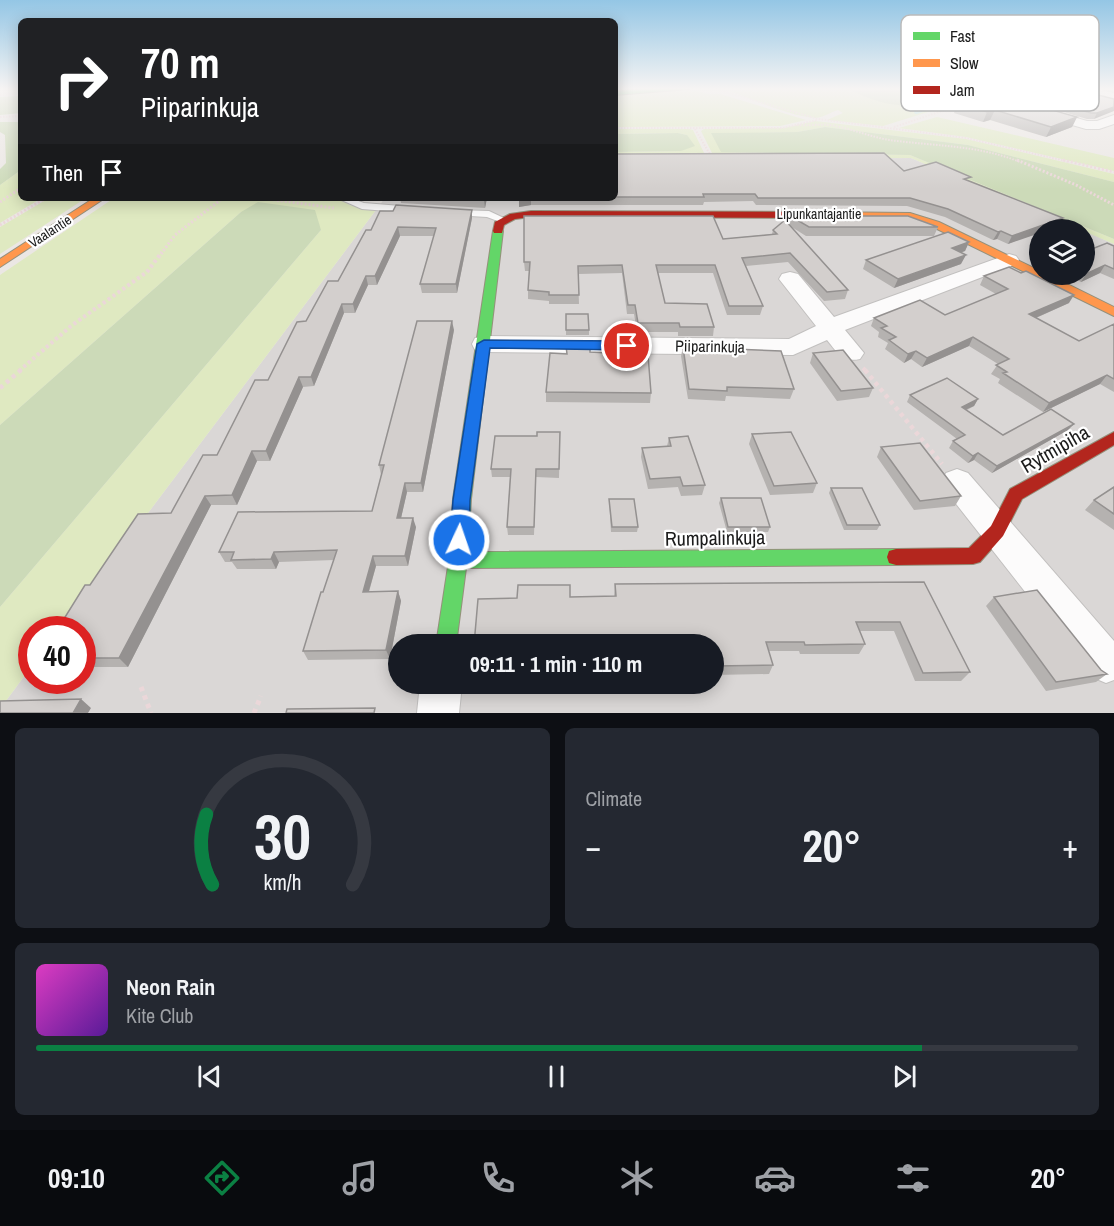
<!DOCTYPE html>
<meta charset="utf-8">
<style>
:root{--surface:#171b24;--page:#242831;--text:#f1f3f6;--muted:#9ea1a6;--line:#363941;--accent:#0b8043}
body{margin:0;font-family:"Archivo Narrow",sans-serif;background:var(--page);color:var(--text);height:100vh;display:flex;flex-direction:column;font-size:22px;white-space:nowrap}
*{box-sizing:border-box;margin:0}
p{font-size:20px;color:var(--muted)}
.icon{flex:none;width:33px;height:33px;fill:none;stroke:currentColor;stroke-width:2;stroke-linecap:round;stroke-linejoin:round}
.map{position:relative;height:713px;overflow:hidden}
.side{display:flex;flex-direction:column;gap:15px;padding:15px;background:#0d0f14;flex:1}
.side>*{flex:none}
.top-card{position:absolute;left:18px;top:18px;width:600px;height:183px;border-radius:9px;box-shadow:0 3px 15px #0003;background:#202124;color:#fff;overflow:hidden}
.buttons{position:absolute;left:1029px;top:219px;display:grid;gap:12px}
.buttons a{display:grid;place-items:center;width:66px;height:66px;border-radius:50%;background:var(--surface);box-shadow:0 3px 15px #0003;font-size:30px}
.speed{position:absolute;left:18px;top:616px;display:flex;gap:12px;font-size:30px;font-weight:700;text-align:center}
.speed>*{display:grid;place-content:center;width:78px;height:78px;border-radius:50%;background:var(--surface);box-shadow:0 3px 15px #0003;line-height:1}
.speed .limit{border:9px solid #d22;background:#fff;color:#111}
.pin{position:absolute;display:grid;place-items:center;width:51px;height:51px;color:#fff;margin:-26px;border:3px solid #fff;border-radius:50%;box-shadow:0 2px 6px #0007}
.me{position:absolute;width:66px;margin:-33px;rotate:3deg;stroke-linejoin:round;filter:drop-shadow(0 0 4px #0008)}
.turn{display:flex;align-items:center;gap:21px;height:126px;padding:0 24px;font-size:27px}
.turn .icon{width:78px;height:78px;stroke-width:2.5}
.turn b{display:block;font-size:42px;line-height:51px}
.then{display:flex;align-items:center;height:57px;padding:0 24px;background:#0003;gap:12px;font-size:22px}
.big{font-size:45px;font-weight:700;line-height:1.1}
.side .widget{flex:1;display:flex;flex-direction:column;justify-content:center;gap:9px;min-width:0;padding:0 21px;border-radius:9px;background:var(--page)}
.side .dial{align-items:center;gap:0}
.dial svg{height:156px;overflow:visible;fill:none;stroke:var(--line);stroke-width:7;stroke-linecap:round;text-anchor:middle}
.dial text{fill:var(--text);stroke:none}
.song{display:flex;align-items:center;gap:18px}
.cover{width:72px;height:72px;border-radius:9px;background:linear-gradient(135deg,hsl(310 70% 55%),hsl(270 70% 35%))}
.played{height:6px;border-radius:3px;background:linear-gradient(90deg,var(--accent) 85%,var(--line) 85%)}
.keys{display:flex;justify-content:space-around;direction:ltr}
.heat{display:flex;justify-content:space-between;align-items:center;font-size:33px;direction:ltr}
.side .tiles{flex:1;display:grid;gap:15px;grid-template-columns:1fr 1fr}
.widget:last-child{grid-column:span 2}
.trip{position:absolute;left:388px;top:634px;width:336px;height:60px;border-radius:30px;background:var(--surface);box-shadow:0 3px 15px #0003;font-weight:700;line-height:60px;text-align:center}
.menu{display:flex;height:96px;justify-content:space-around;align-items:center;background:#090b0e;color:var(--muted)}
.menu .icon{width:42px;height:42px}
.menu .selected{color:var(--accent)}
.menu b{font-size:27px;color:var(--text)}
.map>svg:first-child{display:block}
</style>
<div class="map">
<svg width="1114" height="713" viewBox="0 0 1114 713">
<rect width="100%" height="100%" fill="#ebe7e4"/>
<!-- residential -->
<path fill="#dad7d6" fill-rule="evenodd" d="M 911,158 L 1080,229 L 1040,230 L 1040,274 L 1084,274 L 1085,231 L 1114,244 L 1114,713 L 0,713 L 0,709 L 31,667 L 32,681 L 82,681 L 82,630 L 60,630 L 385,198 L 615,198 L 615,160 ZM 399,645 L 714,645 L 714,684 L 399,684 Z"/>
<!-- grass -->
<path fill="#dfe9c1" d="M 731,89 L 987,89 L 976,97 L 883,126 L 827,120 L 843,113 L 838,110 C 831,112 822,118 815,118 C 784,115 757,100 729,91 Z
M 694,90 L 708,94 L 720,94 L 806,120 L 780,126 L 615,127 L 615,94 Z
M 937,117 L 1114,158 L 1114,171 L 966,137 L 899,128 Z
M 815,121 L 966,139 L 1114,174 L 1114,182 L 968,145 L 825,127 L 797,132 L 712,134 L 722,152 L 910,155 L 1114,239 L 1114,244 L 911,158 L 715,159 L 701,131 L 704,129 L 784,128 Z
M 615,129 L 689,129 L 693,130 L 707,159 L 615,160 L 615,152 L 681,151 L 687,135 L 678,133 L 615,134 Z
M 21,170 L 21,198 L 42,198 L 0,223 L 0,185 Z
M 49,198 L 86,198 L 0,254 L 0,227 Z
M 114,198 L 337,198 L 350,205 L 376,210 L 60,630 L 32,630 L 31,667 L 0,709 L 0,607 L 321,230 L 241,212 L 0,425 L 0,275 Z"/>
<!-- forest -->
<path fill="#ccdab8" d="M 849,89 L 959,89 C 951,93 942,101 933,103 C 905,110 874,103 849,89 Z
M 21,96 L 21,113 L 0,115 L 0,97 Z
M 0,122 L 21,122 L 21,170 L 0,185 L 0,169 L 6,163 L 5,135 L 0,132 Z
M 825,127 L 968,145 L 1114,182 L 1114,239 L 910,155 L 721,152 L 711,133 L 797,132 Z
M 678,133 L 687,135 L 695,146 L 681,151 L 615,152 L 615,134 Z
M 258,202 L 315,210 L 321,230 L 0,607 L 0,425 L 241,212 Z"/>
<g fill="none" stroke-linecap="round" stroke-linejoin="round">
<!-- stream -->
<path stroke="#b6e0e0" stroke-width="4" d="M 916,112 L 967,96 L 960,94 L 975,89"/>
<!-- lane casing -->
<g stroke="#c2c0bf" stroke-width="2">
<path id="lane" d="M 337,198 L 350,198 L 364,203 L 413,207 L 418,210 L 413,213 L 362,209 Z
M 456,210 L 489,211 L 508,220 L 503,223 L 487,217 L 453,215 L 453,211 Z"/>
</g>
<!-- street casing -->
<g stroke="#c2c0bf" stroke-width="2">
<path id="street" d="M 1011,89 L 1029,89 L 1011,99 L 1087,121 L 1097,121 L 1114,115 L 1114,124 L 1099,129 L 1086,129 L 993,102 L 991,99 Z
M 1077,89 L 1098,89 L 1114,93 L 1114,101 L 1079,92 Z
M 1009,254 L 1016,256 L 1019,260 L 1016,264 L 845,330 L 864,353 L 860,359 C 842,363 837,352 827,340 L 793,355 L 484,352 L 475,350 L 472,344 L 475,338 L 484,336 L 789,339 L 816,326 L 779,279 L 782,274 L 790,272 L 798,274 L 834,317 Z
M 957,469 L 968,473 L 1114,641 L 1114,680 L 1106,683 L 1092,677 L 946,491 L 941,482 L 946,473 Z
M 420,684 L 462,684 L 459,713 L 417,713 Z"/>
</g>
<!-- fast casing -->
<g stroke="#95917c" stroke-width="2">
<path id="fast" d="M 648,89 L 689,89 L 615,95 L 615,91 Z
M 498,228 L 503,231 L 471,499 L 468,552 L 896,549 L 903,551 L 905,557 L 903,563 L 896,565 L 466,568 L 456,645 L 436,645 L 449,560 L 453,499 L 493,231 Z"/>
</g>
<!-- slow casing -->
<g stroke="#95917c" stroke-width="2">
<path id="slow" d="M 94,198 L 105,198 L 0,267 L 0,259 Z
M 816,212 L 910,213 L 939,222 L 1040,271 L 1040,274 L 1047,274 L 1114,307 L 1114,316 L 931,226 L 906,218 L 813,217 L 813,213 Z"/>
</g>
<!-- jam casing -->
<g stroke="#95917c" stroke-width="2">
<path id="jam" d="M 531,211 L 816,212 L 821,215 L 816,218 L 531,217 L 515,219 L 504,225 L 502,233 L 494,233 L 493,231 L 495,222 L 510,214 Z
M 1114,432 L 1114,445 L 1022,499 L 1003,536 L 980,562 L 973,564 L 896,565 L 889,563 L 887,557 L 889,551 L 896,549 L 969,548 L 991,526 L 1010,489 Z"/>
</g>
<!-- path-far4 -->
<path stroke="#ebd7d9" stroke-width="2" stroke-dasharray="1.5 1.5" stroke-linecap="butt" d="M 715,89 L 818,119 L 966,138 L 1070,162
M 0,95 L 21,94
M 0,117 L 21,116
M 797,125 C 808,126 819,124 829,125 C 852,128 874,139 897,141 C 939,146 981,146 1020,162
M 894,127 L 960,105
M 615,128 L 783,128 L 817,120
M 695,129 L 711,156"/>
<!-- path-far3 -->
<path stroke="#ebd7d9" stroke-width="3" stroke-dasharray="2 2" stroke-linecap="butt" d="M 1017,160 L 1076,185 L 1114,205
M 1063,160 L 1114,172
M 261,198 L 334,208
M 223,199 L 236,198
M 0,202 L 21,188
M 0,225 L 46,198
M 161,254 L 175,235 L 223,198"/>
<!-- path-far2 -->
<path stroke="#ebd7d9" stroke-width="4" stroke-dasharray="3 3" stroke-linecap="butt" d="M 863,368 L 866,371
M 19,371 L 71,326 L 147,272 L 162,252"/>
<!-- path-far1 -->
<path stroke="#ebd7d9" stroke-width="4.5" stroke-dasharray="4 4" stroke-linecap="butt" d="M 865,370 L 942,464
M 0,388 L 21,370"/>
<!-- path -->
<path stroke="#ebd7d9" stroke-width="5" stroke-dasharray="4.5 4.5" stroke-linecap="butt" d="M 141,687 L 151,713
M 254,713 L 261,696"/>
<!-- lane -->
<use href="#lane" fill="#fcfbfb" fill-rule="evenodd"/>
<!-- street -->
<use href="#street" fill="#fcfbfb" fill-rule="evenodd"/>
<!-- fast -->
<use href="#fast" fill="#63d668" fill-rule="evenodd"/>
<!-- slow -->
<use href="#slow" fill="#ff974d" fill-rule="evenodd"/>
<!-- jam -->
<use href="#jam" fill="#b3261e" fill-rule="evenodd"/>
</g>
<!-- wall -->
<path fill="#b5b2b0" d="M 1019,93 L 1114,99 L 1094,119 L 1087,119 L 1017,98 Z
M 958,103 L 1077,117 L 1072,127 L 1046,137 L 990,120 L 983,122 L 954,113 Z
M 615,154 L 904,171 L 970,181 L 1058,226 L 1049,230 L 1040,230 L 1008,244 L 997,239 L 993,240 L 945,217 L 907,206 L 756,205 L 753,201 L 704,202 L 703,205 L 531,205 L 519,207 L 519,198 L 615,198 Z
M 400,198 L 487,198 L 485,208 L 401,203 Z
M 790,216 L 938,227 L 934,236 L 806,236 L 790,226 L 848,290 L 845,299 L 824,301 L 788,262 L 746,266 L 763,306 L 760,315 L 727,315 L 713,273 L 658,273 L 665,303 L 714,327 L 713,336 L 678,336 L 678,332 L 637,332 L 634,314 L 627,314 L 622,273 L 578,274 L 579,304 L 549,304 L 549,301 L 528,299 L 528,290 L 529,271 L 525,271 L 524,262 L 723,239 L 772,234 L 773,230 L 788,223 Z
M 472,218 L 457,293 L 422,293 L 420,284 L 434,236 L 400,236 L 377,285 L 368,285 L 355,313 L 344,313 L 314,386 L 303,387 L 270,461 L 257,461 L 237,505 L 211,505 L 128,667 L 82,667 L 82,630 L 90,585 L 171,513 L 217,455 L 268,380 L 306,321 L 338,281 L 371,230 Z
M 969,242 L 965,251 L 960,253 L 961,264 L 894,288 L 863,269 L 866,260 Z
M 1114,246 L 1114,279 L 1100,273 L 1081,282 L 1066,274 L 1084,274 L 1084,252 Z
M 984,276 L 1069,303 L 1036,318 L 1079,341 L 1114,324 L 1114,392 L 1100,384 L 1043,412 L 998,383 L 1000,379 L 991,374 L 998,364 L 969,346 L 922,367 L 911,359 L 904,363 L 885,349 L 888,343 L 878,337 L 879,332 L 871,326 L 874,318 L 945,315 L 996,294 L 980,285 Z
M 566,314 L 589,330 L 589,335 L 566,335 Z
M 454,330 L 423,492 L 407,492 L 401,518 L 416,527 L 408,566 L 376,566 L 369,592 L 398,591 L 401,601 L 390,659 L 308,660 L 303,651 L 334,560 L 279,562 L 276,569 L 237,569 L 232,562 L 225,562 L 219,552 L 372,511 L 381,475 L 379,465 Z
M 683,347 L 794,389 L 790,399 L 726,396 L 725,401 L 688,399 L 681,356 Z
M 590,352 L 651,393 L 650,403 L 546,402 L 546,392 L 567,354 Z
M 813,353 L 873,388 L 869,397 L 837,401 L 810,363 Z
M 910,395 L 978,399 L 974,406 L 967,410 L 1003,435 L 1068,430 L 992,473 L 974,460 L 968,463 L 949,448 L 953,441 L 957,439 L 907,402 Z
M 560,432 L 559,478 L 536,477 L 534,535 L 508,535 L 507,527 L 510,477 L 492,477 L 491,469 L 537,436 Z
M 752,434 L 817,483 L 813,493 L 770,495 L 749,444 Z
M 669,438 L 705,485 L 702,495 L 681,496 L 678,487 L 648,489 L 641,457 L 642,448 L 667,446 Z
M 881,447 L 961,496 L 955,506 L 914,510 L 877,457 Z
M 1114,487 L 1114,530 L 1085,510 L 1094,500 Z
M 831,488 L 880,525 L 877,530 L 844,530 L 829,493 Z
M 721,498 L 770,527 L 768,532 L 727,532 L 719,503 Z
M 609,499 L 638,527 L 637,532 L 611,532 Z
M 924,582 L 970,672 L 961,681 L 915,681 L 894,631 L 860,631 L 865,644 L 859,654 L 800,654 L 799,651 L 769,651 L 773,665 L 769,674 L 714,675 L 714,645 L 570,597 L 614,596 L 615,584 Z
M 994,597 L 1101,670 L 1107,674 L 1096,682 L 1046,691 L 986,606 Z"/>
<!-- shaded-wall -->
<path fill="#949190" d="M 1114,107 L 1114,111 L 1094,119 L 1097,113 Z
M 995,110 L 990,120 L 983,122 L 987,112 Z
M 1077,117 L 1072,127 L 1046,137 L 1051,127 Z
M 485,198 L 487,198 L 485,208 L 484,200 Z
M 526,198 L 531,198 L 531,205 L 519,207 L 519,199 Z
M 472,210 L 472,218 L 457,293 L 456,284 Z
M 1063,218 L 1058,226 L 1049,230 L 1040,230 L 1040,233 L 1008,244 L 1012,236 Z
M 398,227 L 400,236 L 377,285 L 375,276 Z
M 1001,231 L 997,239 L 993,240 L 998,232 Z
M 969,242 L 965,251 L 948,257 L 952,248 Z
M 966,255 L 961,264 L 894,288 L 898,279 Z
M 1105,265 L 1100,273 L 1081,282 L 1086,274 Z
M 366,276 L 368,285 L 355,313 L 353,304 Z
M 1074,295 L 1069,303 L 1024,323 L 1029,314 Z
M 342,304 L 344,313 L 314,386 L 311,377 Z
M 452,321 L 454,330 L 423,492 L 421,483 Z
M 973,337 L 969,346 L 922,367 L 927,358 Z
M 916,351 L 911,359 L 904,363 L 908,354 Z
M 1107,375 L 1100,384 L 1043,412 L 1049,403 Z
M 299,377 L 303,387 L 270,461 L 266,451 Z
M 978,399 L 974,406 L 958,413 L 962,407 Z
M 1074,424 L 1068,430 L 992,473 L 997,466 Z
M 252,451 L 257,461 L 237,505 L 232,495 Z
M 978,453 L 974,460 L 968,463 L 973,456 Z
M 405,483 L 407,492 L 399,527 L 397,518 Z
M 205,496 L 211,505 L 128,667 L 119,658 Z
M 413,518 L 416,527 L 408,566 L 405,556 Z
M 274,552 L 279,562 L 276,569 L 271,559 Z
M 373,556 L 376,566 L 366,601 L 363,592 Z
M 398,591 L 401,601 L 390,659 L 386,650 Z
M 81,699 L 91,708 L 88,713 L 73,713 Z"/>
<!-- building -->
<path fill="#d3cfcd" stroke="#949190" stroke-width="1.5" d="M 1030,89 L 1075,89 L 1114,99 L 1114,107 L 1097,113 L 1091,113 L 1019,93 Z
M 992,93 L 1077,117 L 1051,127 L 995,110 L 987,112 L 958,103 Z
M 884,153 L 904,171 L 936,162 L 971,177 L 964,179 L 1063,218 L 1012,236 L 1001,231 L 998,232 L 948,209 L 910,198 L 758,198 L 755,194 L 703,194 L 704,197 L 615,197 L 615,154 Z
M 447,198 L 485,198 L 484,200 Z
M 396,205 L 472,210 L 456,284 L 420,284 L 436,228 L 398,227 L 375,276 L 366,276 L 353,304 L 342,304 L 311,377 L 299,377 L 266,451 L 252,451 L 232,495 L 205,496 L 119,658 L 82,658 L 82,630 L 57,630 L 85,585 L 90,585 L 138,514 L 171,513 L 203,455 L 217,455 L 255,380 L 268,380 L 297,322 L 306,321 L 328,281 L 338,281 L 366,230 L 371,230 L 380,211 L 393,211 Z
M 524,216 L 713,216 L 723,239 L 777,234 L 773,230 L 785,220 L 848,290 L 827,292 L 790,253 L 742,258 L 763,306 L 729,306 L 715,265 L 656,265 L 665,303 L 707,304 L 714,327 L 680,327 L 679,323 L 638,323 L 635,305 L 628,305 L 622,265 L 578,266 L 579,295 L 549,295 L 549,292 L 528,290 L 530,262 L 524,262 Z
M 790,216 L 908,216 L 938,227 L 809,227 Z
M 948,232 L 969,242 L 952,248 L 966,255 L 898,279 L 866,260 Z
M 1107,243 L 1114,246 L 1114,269 L 1105,265 L 1086,274 L 1084,273 L 1084,252 Z
M 1009,267 L 1021,273 L 1026,271 L 1074,295 L 1029,314 L 1079,341 L 1114,324 L 1114,379 L 1107,375 L 1049,403 L 1003,373 L 1007,372 L 996,365 L 1009,359 L 973,337 L 927,358 L 916,351 L 908,354 L 889,340 L 896,337 L 881,328 L 887,326 L 874,318 L 920,300 L 945,315 L 1008,289 L 984,276 Z
M 566,314 L 588,314 L 589,330 L 566,330 Z
M 417,321 L 452,321 L 421,483 L 405,483 L 397,518 L 413,518 L 405,556 L 373,556 L 363,592 L 398,591 L 386,650 L 303,651 L 321,592 L 323,592 L 337,550 L 274,552 L 271,559 L 231,560 L 234,552 L 219,552 L 238,512 L 372,511 L 384,465 L 379,465 Z
M 566,346 L 590,346 L 590,352 L 648,355 L 651,393 L 546,392 L 550,353 L 567,354 Z
M 683,347 L 781,351 L 794,389 L 727,387 L 727,391 L 689,389 Z
M 843,350 L 873,388 L 841,391 L 813,353 Z
M 947,378 L 978,399 L 962,407 L 1003,435 L 1051,409 L 1074,424 L 997,466 L 978,453 L 973,456 L 953,441 L 965,435 L 910,395 Z
M 537,432 L 560,432 L 559,469 L 536,469 L 534,527 L 507,527 L 511,469 L 491,469 L 495,436 L 537,436 Z
M 791,432 L 817,483 L 774,486 L 752,434 Z
M 688,436 L 705,485 L 683,486 L 680,477 L 650,479 L 642,448 L 671,446 L 669,438 Z
M 920,443 L 961,496 L 920,501 L 881,447 Z
M 1114,487 L 1114,514 L 1094,500 Z
M 831,488 L 862,488 L 880,525 L 847,525 Z
M 721,498 L 761,498 L 770,527 L 728,527 Z
M 609,499 L 634,499 L 638,527 L 612,527 Z
M 924,582 L 970,672 L 923,673 L 900,622 L 856,622 L 865,644 L 805,645 L 804,642 L 766,642 L 773,665 L 715,666 L 714,663 L 714,645 L 474,645 L 478,599 L 517,598 L 518,585 L 570,585 L 570,597 L 616,596 L 615,584 Z
M 1037,590 L 1101,670 L 1107,674 L 1056,682 L 994,597 Z
M 81,699 L 73,713 L 0,713 L 0,701 Z
M 375,708 L 374,713 L 286,713 L 287,709 Z"/>
<!-- sky -->
<linearGradient id="sky" x2="0" y2="1"><stop stop-color="#94c6e5"/><stop offset="0.47" stop-color="#f6f4f3"/><stop offset="1" stop-color="#f6f4f3" stop-opacity="0"/></linearGradient>
<rect width="1114" height="189" fill="url(#sky)"/>
<!-- route -->
<path fill="#1a73e8" stroke="#114b97" stroke-width="1.5" d="M 484,340 L 627,341 L 633,346 L 627,350 L 490,348 L 470,500 L 469,540 L 466,546 L 459,548 L 453,546 L 450,540 L 453,500 L 477,344 Z"/>
<g text-anchor="middle" stroke-width="4.5" stroke-linejoin="round" paint-order="stroke">
<!-- far-street labels -->
<g font-size="14" fill="#1c1c1c" stroke="#fff">
<text x="819" y="219">Lipunkantajantie</text>
<text transform="translate(50 231) rotate(-33)" y="5">Vaalantie</text>
</g>
<!-- street labels -->
<g font-size="16" fill="#1c1c1c" stroke="#fff">
<text transform="translate(710 346) rotate(1)" y="6">Piiparinkuja</text>
</g>
<!-- near-street labels -->
<g font-size="20" fill="#1c1c1c" stroke="#fff">
<text transform="translate(1055 449) rotate(-30)" y="7">Rytmipiha</text>
<text transform="translate(715 538) rotate(-1)" y="7">Rumpalinkuja</text>
</g>
</g>
<!-- legend -->
<rect x="901" y="15" width="198" height="96" rx="9" fill="#fff" stroke="#bbb" stroke-width="1.5"/>
<rect x="913" y="32" width="27" height="8" fill="#63d668"/>
<rect x="913" y="59" width="27" height="8" fill="#ff974d"/>
<rect x="913" y="86" width="27" height="8" fill="#b3261e"/>
<g font-size="16" fill="#1c1c1c">
<text x="950" y="42">Fast</text>
<text x="950" y="69">Slow</text>
<text x="950" y="96">Jam</text>
</g>
</svg>
<div class="buttons">
<a><svg class="icon" aria-label="layers" viewBox="0 0 24 24"><path d="M12 4l9 5-9 5-9-5zM3 14l9 5 9-5"/></svg></a>
</div>
<div class="speed"><div class="limit">40</div></div>
<div class="pin" style="left:627px;top:346px;background:#d93025"><svg class="icon" aria-label="arrive" viewBox="0 0 24 24"><path d="M6 21V4h12l-3 4 3 4H6"/></svg></div>
<svg class="me" style="left:459px;top:540px" viewBox="-20 -20 40 40"><circle r="17" fill="#1a73e8" stroke="#fff" stroke-width="3"/><path d="M0-11L8 9 0 5-8 9z" fill="#fff"/></svg>
<div class="trip">09:11 · 1 min · 110 m</div>
<div class="top-card">
<div class="turn"><svg class="icon" aria-label="right" viewBox="0 0 24 24"><path d="M7 20v-9h11M14 6l5 5-5 5"/></svg><div><b>70 m</b>Piiparinkuja</div></div>
<div class="then">Then<svg class="icon" aria-label="arrive" viewBox="0 0 24 24"><path d="M6 21V4h12l-3 4 3 4H6"/></svg></div>
</div>
</div>
<section class="side">
<div class="tiles">
<div class="widget dial"><svg viewBox="0 0 100 80">
<path d="M14 69A42 42 0 1 1 86 69"/>
<path d="M14 69A42 42 0 0 1 11 33" stroke="#0b8043"/>
<text x="50" y="56" font-size="32" font-weight="700">30</text>
<text x="50" y="72" font-size="11">km/h</text>
</svg></div>
<div class="widget"><p>Climate</p>
<div class="heat"><a>−</a><b class="big">20°</b><a>+</a></div>
</div>
<div class="widget">
<div class="song"><i class="cover"></i><div><b>Neon Rain</b><p>Kite Club</p></div></div>
<div class="played"></div>
<div class="keys"><svg class="icon" aria-label="previous" viewBox="0 0 24 24"><path d="M18 5L8 12l10 7zM5 5v14"/></svg><svg class="icon" aria-label="pause" viewBox="0 0 24 24"><path d="M8 5v14M16 5v14"/></svg><svg class="icon" aria-label="next" viewBox="0 0 24 24"><path d="M6 5l10 7-10 7zM19 5v14"/></svg></div>
</div>
</div>
</section>
<nav class="menu">
<b>09:10</b>
<svg class="icon selected" aria-label="directions" viewBox="0 0 24 24"><path d="M12 3l9 9-9 9-9-9zM9 14v-3h6M13 9l2 2-2 2"/></svg>
<svg class="icon" aria-label="music" viewBox="0 0 24 24"><path d="M9 18V5l10-2v13"/><circle cx="6" cy="18" r="3"/><circle cx="16" cy="16" r="3"/></svg>
<svg class="icon" aria-label="phone" viewBox="0 0 24 24"><path d="M5 4h4l2 5-3 2q2 4 5 5l2-3 5 2v4C11 20 4 13 5 4z"/></svg>
<svg class="icon" aria-label="climate" viewBox="0 0 24 24"><path d="M12 3v18M4 7l16 10M4 17L20 7"/></svg>
<svg class="icon" aria-label="car" viewBox="0 0 24 24"><path d="M5 17H2v-5l4-1 3-4h7l3 4 3 1v5h-3M9 17h6M6 11h13"/><circle cx="7" cy="17" r="2"/><circle cx="17" cy="17" r="2"/></svg>
<svg class="icon" aria-label="filters" viewBox="0 0 24 24"><path d="M4 7h16M4 17h16"/><circle cx="9" cy="7" r="2"/><circle cx="15" cy="17" r="2"/></svg>
<b>20°</b>
</nav>
